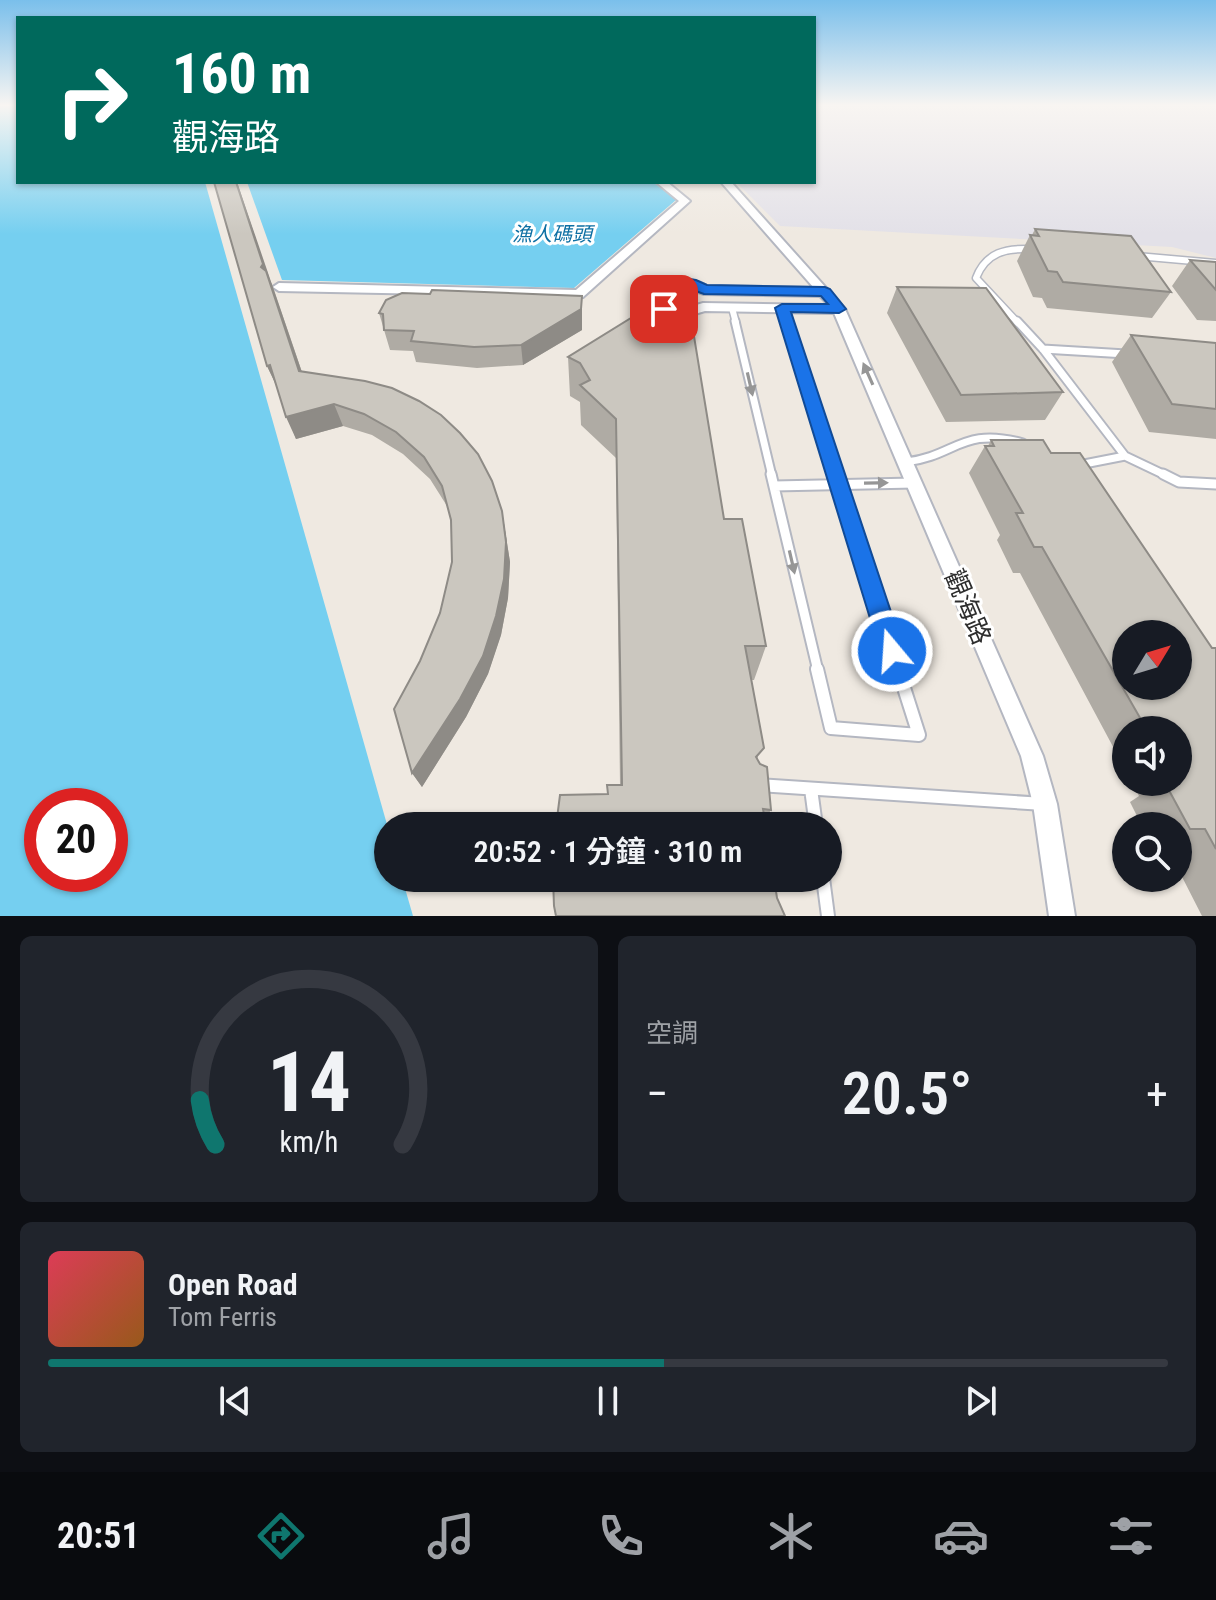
<!DOCTYPE html>
<html lang="zh-TW">
<meta charset="utf-8">
<style>
:root{--surface:#171b24;--page:#20242c;--text:#f1f3f6;--muted:#9ea1a6;--line:#363941;--accent:#0f766e}
body{margin:0;font-family:"Roboto Condensed","Noto Sans TC",sans-serif;background:var(--page);color:var(--text);height:100vh;display:flex;flex-direction:column;font-size:30px;white-space:nowrap}
*{box-sizing:border-box;margin:0}
p{font-size:26px;color:var(--muted)}
.icon{flex:none;width:44px;height:44px;fill:none;stroke:currentColor;stroke-width:2;stroke-linecap:round;stroke-linejoin:round}
.map{position:relative;height:916px;overflow:hidden}
.panel{display:flex;flex-direction:column;gap:20px;padding:20px;background:#0d0f14;flex:1}
.panel>*{flex:none}
.guide{position:absolute;left:16px;top:16px;width:800px;height:168px;border-radius:0px;box-shadow:0 2px 6px #0004;background:#00695c;color:#fff;overflow:hidden}
.needle{width:52px;rotate:52deg}
.fabs{position:absolute;left:1112px;top:620px;display:grid;gap:16px}
.fabs a{display:grid;place-items:center;width:80px;height:80px;border-radius:50%;background:var(--surface);box-shadow:0 2px 6px #0004;font-size:40px}
.speed{position:absolute;left:24px;top:788px;display:flex;gap:16px;font-size:40px;font-weight:700;text-align:center}
.speed>*{display:grid;place-content:center;width:104px;height:104px;border-radius:50%;background:var(--surface);box-shadow:0 2px 6px #0004;line-height:1}
.speed .limit{border:12px solid #d22;background:#fff;color:#111}
.pin{position:absolute;display:grid;place-items:center;width:68px;height:68px;color:#fff;margin:-34px;border-radius:16px;box-shadow:0 4px 12px #0006}
.me{position:absolute;width:88px;margin:-44px;rotate:342deg;stroke-linejoin:round;filter:drop-shadow(0 0 6px #0008)}
.turn{display:flex;align-items:center;gap:28px;height:168px;padding:0 24px;font-size:36px}
.turn .icon{width:104px;height:104px;stroke-width:2.5}
.turn b{display:block;font-size:56px;line-height:68px}
.big{font-size:60px;font-weight:600;line-height:1.1}
.panel .tile{flex:1;display:flex;flex-direction:column;justify-content:center;gap:12px;min-width:0;padding:0 28px;border-radius:12px;background:var(--page)}
.panel .dial{align-items:center;gap:0}
.dial svg{height:208px;overflow:visible;fill:none;stroke:var(--line);stroke-width:7;stroke-linecap:round;text-anchor:middle}
.dial text{fill:var(--text);stroke:none}
.song{display:flex;align-items:center;gap:24px}
.cover{width:96px;height:96px;border-radius:12px;background:linear-gradient(135deg,hsl(350 70% 55%),hsl(30 70% 35%))}
.played{height:8px;border-radius:4px;background:linear-gradient(90deg,var(--accent) 55%,var(--line) 55%)}
.keys{display:flex;justify-content:space-around;direction:ltr}
.heat{display:flex;justify-content:space-between;align-items:center;font-size:44px;direction:ltr}
.panel .tiles{flex:1;display:grid;gap:20px;grid-template-columns:1fr 1fr}
.tile:last-child{grid-column:span 2}
.trip{position:absolute;left:374px;top:812px;width:468px;height:80px;border-radius:40px;background:var(--surface);box-shadow:0 2px 6px #0004;font-weight:600;line-height:80px;text-align:center}
.menu{display:flex;height:128px;justify-content:space-around;align-items:center;background:#090b0e;color:var(--muted)}
.menu .icon{width:56px;height:56px}
.menu .active{color:var(--accent)}
.menu b{font-size:36px;color:var(--text)}
.map>svg:first-child{display:block}
</style>
<div class="map">
<svg width="1216" height="916" viewBox="0 0 1216 916">
<rect width="100%" height="100%" fill="#efe9e1"/>
<!-- industrial -->
<path fill="#e3e1e8" d="M 814,105 L 1216,105 L 1216,258 L 1172,247 L 780,226 L 736,182 L 814,182 Z"/>
<!-- water -->
<path fill="#75cff0" fill-rule="evenodd" d="M 0,105 L 18,105 L 18,182 L 205,182 L 388,828 L 388,878 L 402,878 L 413,916 L 0,916 ZM 42,806 L 110,806 L 110,874 L 42,874 Z
M 247,182 L 653,182 L 676,200 L 574,288 L 282,280 Z"/>
<g fill="none" stroke-linecap="round" stroke-linejoin="round">
<!-- service-far3 casing -->
<g stroke="#b4b7c1" stroke-width="9">
<path id="service-far3" d="M 1137,256 L 1216,263
M 732,308 L 736,323
M 782,308 L 787,323
M 1018,323 L 976,278 C 986,252 1006,248 1032,249"/>
</g>
<!-- service-far2 casing -->
<g stroke="#b4b7c1" stroke-width="11">
<path id="service-far2" d="M 735,321 L 772,476
M 786,321 L 836,476
M 1017,321 L 1043,349 L 1125,456
M 1043,349 L 1126,354
M 906,462 C 956,456 962,426 1023,443
M 1079,465 L 1125,456 L 1167,476"/>
</g>
<!-- service-far1 casing -->
<g stroke="#b4b7c1" stroke-width="13">
<path id="service-far1" d="M 771,474 L 818,671
M 835,474 L 898,671
M 1163,474 L 1179,482 L 1216,484
M 774,486 L 914,483"/>
</g>
<!-- service casing -->
<g stroke="#b4b7c1" stroke-width="16">
<path id="service" d="M 817,669 L 831,728 L 919,735 L 898,669
M 758,785 L 1044,804
M 811,789 L 816,826
M 823,878 L 828,916"/>
</g>
<!-- minor casing -->
<g stroke="#b4b7c1" stroke-width="4">
<path id="minor" d="M 656,182 L 667,182 L 690,201 L 583,297 L 279,291 L 273,287 L 279,283 L 576,290 L 679,201 Z
M 721,182 L 731,182 L 845,309 L 1043,756 L 1057,804 L 1075,916 L 1049,916 L 1033,804 L 1021,756 L 834,313 L 705,311 L 688,316 L 674,316 L 656,309 L 647,295 C 662,275 685,275 707,286 L 814,288 ZM 677,285 L 704,294 L 820,296 L 829,305 L 703,303 C 686,308 670,313 659,295 L 668,288 Z"/>
</g>
<!-- service-far3 -->
<use href="#service-far3" stroke="#fff" stroke-width="6"/>
<!-- service-far2 -->
<use href="#service-far2" stroke="#fff" stroke-width="7"/>
<!-- service-far1 -->
<use href="#service-far1" stroke="#fff" stroke-width="9"/>
<!-- service -->
<use href="#service" stroke="#fff" stroke-width="12"/>
<!-- minor -->
<use href="#minor" fill="#fff" fill-rule="evenodd"/>
</g>
<!-- wall -->
<path fill="#afaba4" d="M 214,182 L 272,284 L 302,372 L 365,381 L 502,511 L 510,562 L 508,598 L 501,635 L 488,674 L 466,717 L 422,787 L 412,773 L 420,661 L 440,613 L 452,562 L 451,520 L 447,506 L 430,479 L 403,454 L 372,435 L 343,426 L 296,439 L 277,387 L 267,366 Z
M 1035,229 L 1171,292 L 1152,318 L 1047,308 L 1042,298 L 1033,297 L 1017,261 L 1030,235 L 1032,235 Z
M 1190,260 L 1216,262 L 1216,321 L 1197,320 L 1172,286 Z
M 897,287 L 1063,392 L 1045,420 L 946,422 L 887,313 Z
M 582,296 L 582,330 L 523,365 L 477,368 L 416,362 L 413,351 L 390,350 L 379,313 Z
M 631,318 L 724,519 L 766,646 L 754,680 L 751,680 L 758,761 L 771,810 L 765,819 L 607,794 L 607,785 L 620,785 L 616,458 L 581,425 L 580,402 L 570,396 L 568,357 Z
M 1131,335 L 1216,343 L 1216,439 L 1149,432 L 1112,362 Z
M 991,440 L 1051,453 L 1212,648 L 1216,648 L 1216,916 L 1202,916 L 1178,869 L 1178,826 L 1142,826 L 1130,802 L 1139,796 L 1132,782 L 1178,782 L 1178,730 L 1126,730 L 1126,771 L 1020,573 L 1013,573 L 997,540 L 1000,535 L 969,473 L 985,446 L 988,446 Z"/>
<!-- shaded-wall -->
<path fill="#8e8b86" d="M 236,182 L 237,182 L 309,393 L 299,371 L 261,267 Z
M 582,296 L 582,330 L 523,365 L 521,345 Z
M 270,365 L 277,387 L 267,366 Z
M 334,404 L 343,426 L 296,439 L 286,417 Z
M 502,511 L 510,562 L 508,598 L 501,635 L 488,674 L 466,717 L 422,787 L 412,773 Z"/>
<!-- building -->
<path fill="#cbc7bf" stroke="#8e8b86" stroke-width="2" fill-rule="evenodd" d="M 214,182 L 236,182 L 263,264 L 261,267 L 266,271 L 299,371 L 365,381 L 392,388 L 419,401 L 441,415 L 460,433 L 478,454 L 492,481 L 502,511 L 506,542 L 504,579 L 496,616 L 483,656 L 460,699 L 412,773 L 394,709 L 420,661 L 440,613 L 452,562 L 451,520 L 442,486 L 424,457 L 396,432 L 364,414 L 334,404 L 286,417 L 270,365 L 267,366 Z
M 1035,229 L 1131,236 L 1171,292 L 1063,282 L 1057,272 L 1048,271 L 1030,235 L 1039,236 Z
M 1190,260 L 1216,262 L 1216,290 Z
M 897,287 L 986,288 L 1063,392 L 961,395 Z
M 432,290 L 582,296 L 581,309 L 521,345 L 474,347 L 411,341 L 414,331 L 384,330 L 383,314 L 379,313 L 386,300 L 402,293 L 430,294 Z
M 631,318 L 691,318 L 724,519 L 742,519 L 766,646 L 745,646 L 764,748 L 756,757 L 760,764 L 767,767 L 771,810 L 763,809 L 766,826 L 556,826 L 560,795 L 608,794 L 607,785 L 622,785 L 616,419 L 580,385 L 590,380 L 580,363 L 568,357 Z
M 1131,335 L 1216,343 L 1216,409 L 1172,404 Z
M 991,440 L 1043,440 L 1051,453 L 1080,453 L 1212,648 L 1216,648 L 1216,849 L 1205,829 L 1190,829 L 1165,783 L 1178,783 L 1178,730 L 1147,730 L 1042,547 L 1034,547 L 1016,513 L 1023,513 L 985,446 L 994,446 ZM 1126,634 L 1178,634 L 1178,686 L 1126,686 Z
M 553,878 L 774,878 L 777,898 L 785,916 L 556,916 L 554,906 Z"/>
<!-- one-way arrows -->
<defs><path id="oneway-solid" d="M-6-.8H1V-3.2L6.5 0L1 3.2V.8H-6Z" transform="scale(2)"/></defs>
<g fill="#969696">
<use href="#oneway-solid" transform="translate(868 374) rotate(-114)"/>
<use href="#oneway-solid" transform="translate(750 384) rotate(77)"/>
<use href="#oneway-solid" transform="translate(876 483) rotate(-1)"/>
<use href="#oneway-solid" transform="translate(792 562) rotate(77)"/>
</g>
<!-- sky -->
<linearGradient id="sky" x2="0" y2="1"><stop stop-color="#7abfeb"/><stop offset="0.45" stop-color="#f8f5f2"/><stop offset="1" stop-color="#f8f5f2" stop-opacity="0"/></linearGradient>
<rect width="1216" height="234" fill="url(#sky)"/>
<!-- route -->
<path fill="#1a73e8" stroke="#114b97" stroke-width="2" d="M 674,277 L 696,280 L 707,285 L 825,287 L 830,289 L 846,309 L 839,313 L 791,312 L 904,651 L 900,659 L 892,662 L 884,659 L 880,651 L 775,308 L 782,304 L 828,304 L 821,296 L 704,294 C 689,289 672,279 660,295 L 671,309 L 669,312 C 656,315 651,305 646,295 L 655,283 Z"/>
<g text-anchor="middle" stroke-width="6" stroke-linejoin="round" paint-order="stroke">
<!-- far-water labels -->
<g font-size="20" font-style="italic" fill="#0d6fa3" stroke="#fff">
<text x="552" y="241">漁人碼頭</text>
</g>
<!-- near-street labels -->
<g font-size="26" fill="#2e2e2e" stroke="#fff">
<text transform="translate(968 607) rotate(67)" y="9">觀海路</text>
</g>
</g>
</svg>
<div class="fabs">
<a><svg class="needle" viewBox="-14 -14 28 28"><path d="M0-13l5 13h-10z" fill="#e53935"/><path d="M0 13l5-13h-10z" fill="#9ea1a6"/></svg></a>
<a><svg class="icon" aria-label="sound" viewBox="0 0 24 24"><path d="M4 9h4l5-4v14l-5-4H4zM17 9q2 3 0 6"/></svg></a>
<a><svg class="icon" aria-label="search" viewBox="0 0 24 24"><circle cx="10" cy="10" r="6"/><path d="M15 15l6 6"/></svg></a>
</div>
<div class="speed"><div class="limit">20</div></div>
<div class="pin" style="left:664px;top:309px;background:#d93025"><svg class="icon" aria-label="arrive" viewBox="0 0 24 24"><path d="M6 21V4h12l-3 4 3 4H6"/></svg></div>
<svg class="me" style="left:892px;top:651px" viewBox="-20 -20 40 40"><circle r="17" fill="#1a73e8" stroke="#fff" stroke-width="3"/><path d="M0-11L8 9 0 5-8 9z" fill="#fff"/></svg>
<div class="trip">20:52 · 1 分鐘 · 310 m</div>
<div class="guide">
<div class="turn"><svg class="icon" aria-label="right" viewBox="0 0 24 24"><path d="M7 20v-9h11M14 6l5 5-5 5"/></svg><div><b>160 m</b>觀海路</div></div>
</div>
</div>
<section class="panel">
<div class="tiles">
<div class="tile dial"><svg viewBox="0 0 100 80">
<path d="M14 69A42 42 0 1 1 86 69"/>
<path d="M14 69A42 42 0 0 1 8 52" stroke="#0f766e"/>
<text x="50" y="56" font-size="32" font-weight="700">14</text>
<text x="50" y="72" font-size="11">km/h</text>
</svg></div>
<div class="tile"><p>空調</p>
<div class="heat"><a>−</a><b class="big">20.5°</b><a>+</a></div>
</div>
<div class="tile">
<div class="song"><i class="cover"></i><div><b>Open Road</b><p>Tom Ferris</p></div></div>
<div class="played"></div>
<div class="keys"><svg class="icon" aria-label="previous" viewBox="0 0 24 24"><path d="M18 5L8 12l10 7zM5 5v14"/></svg><svg class="icon" aria-label="pause" viewBox="0 0 24 24"><path d="M8 5v14M16 5v14"/></svg><svg class="icon" aria-label="next" viewBox="0 0 24 24"><path d="M6 5l10 7-10 7zM19 5v14"/></svg></div>
</div>
</div>
</section>
<nav class="menu">
<b>20:51</b>
<svg class="icon active" aria-label="directions" viewBox="0 0 24 24"><path d="M12 3l9 9-9 9-9-9zM9 14v-3h6M13 9l2 2-2 2"/></svg>
<svg class="icon" aria-label="music" viewBox="0 0 24 24"><path d="M9 18V5l10-2v13"/><circle cx="6" cy="18" r="3"/><circle cx="16" cy="16" r="3"/></svg>
<svg class="icon" aria-label="phone" viewBox="0 0 24 24"><path d="M5 4h4l2 5-3 2q2 4 5 5l2-3 5 2v4C11 20 4 13 5 4z"/></svg>
<svg class="icon" aria-label="climate" viewBox="0 0 24 24"><path d="M12 3v18M4 7l16 10M4 17L20 7"/></svg>
<svg class="icon" aria-label="car" viewBox="0 0 24 24"><path d="M5 17H2v-5l4-1 3-4h7l3 4 3 1v5h-3M9 17h6M6 11h13"/><circle cx="7" cy="17" r="2"/><circle cx="17" cy="17" r="2"/></svg>
<svg class="icon" aria-label="filters" viewBox="0 0 24 24"><path d="M4 7h16M4 17h16"/><circle cx="9" cy="7" r="2"/><circle cx="15" cy="17" r="2"/></svg>
</nav>
